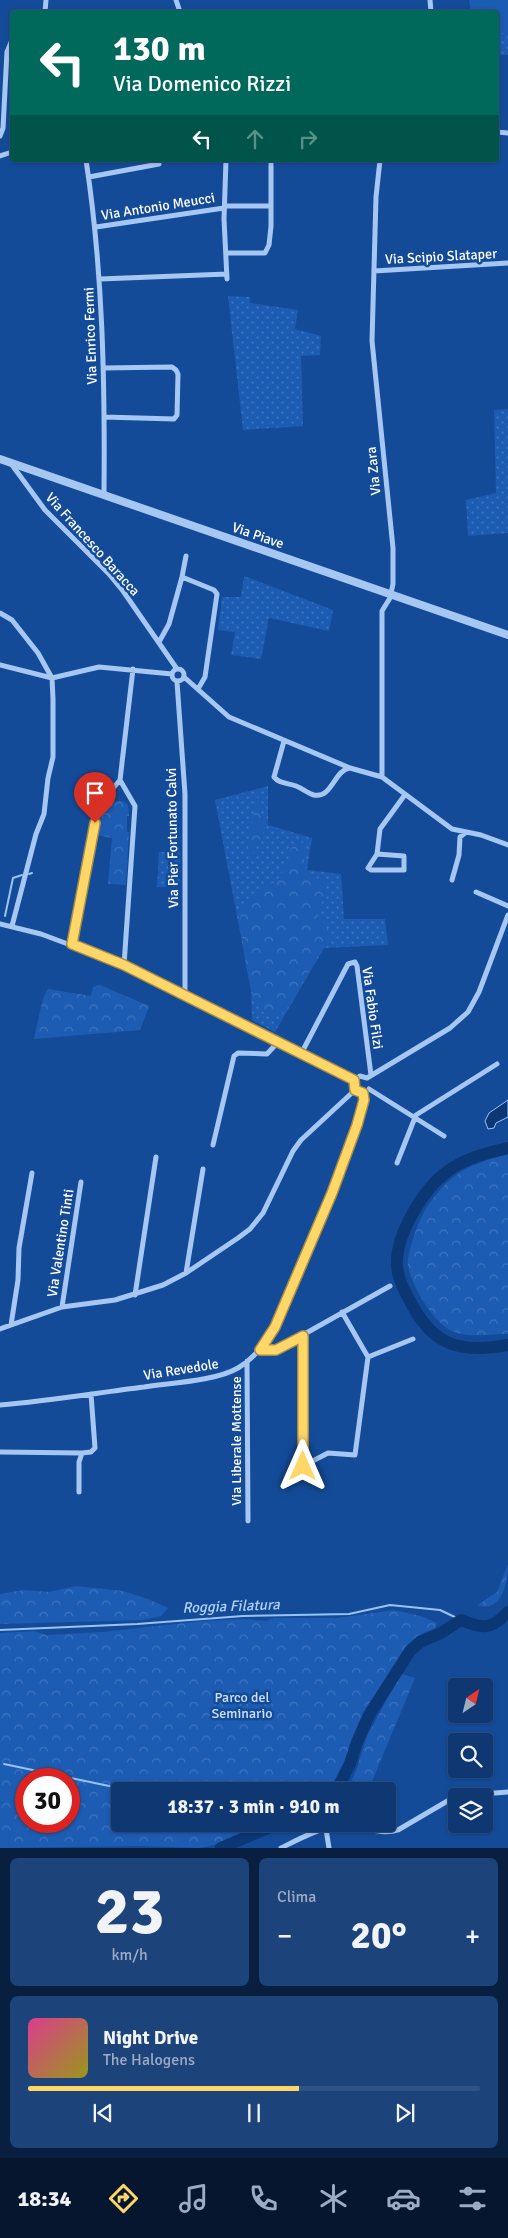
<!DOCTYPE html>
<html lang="it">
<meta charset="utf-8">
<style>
:root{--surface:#0f3873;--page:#1d437b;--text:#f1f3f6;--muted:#9bacc4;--line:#2f5285;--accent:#ffd768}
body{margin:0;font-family:Signika,sans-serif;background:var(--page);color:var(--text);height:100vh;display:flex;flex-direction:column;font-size:19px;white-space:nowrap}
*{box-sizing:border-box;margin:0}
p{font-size:16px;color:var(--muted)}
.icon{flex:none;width:28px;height:28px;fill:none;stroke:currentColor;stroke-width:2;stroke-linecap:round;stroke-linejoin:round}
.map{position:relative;height:1848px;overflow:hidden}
.sheet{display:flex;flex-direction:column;gap:10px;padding:10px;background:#081f3f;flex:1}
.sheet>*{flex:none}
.guide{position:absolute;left:10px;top:10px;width:489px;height:152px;border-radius:5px;box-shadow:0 1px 4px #0004,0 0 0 1px var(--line);background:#00695c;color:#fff;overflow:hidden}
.needle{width:32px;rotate:35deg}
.controls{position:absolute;left:448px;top:1678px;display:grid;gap:10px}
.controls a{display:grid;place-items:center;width:45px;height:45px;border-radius:5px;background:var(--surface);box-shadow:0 1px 4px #0004,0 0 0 1px var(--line);font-size:25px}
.speed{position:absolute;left:15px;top:1768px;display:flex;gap:10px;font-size:25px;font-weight:700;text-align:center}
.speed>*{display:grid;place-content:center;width:65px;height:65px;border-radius:50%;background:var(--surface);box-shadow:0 1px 4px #0004,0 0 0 1px var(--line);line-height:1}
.speed .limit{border:8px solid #d22;background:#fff;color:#111}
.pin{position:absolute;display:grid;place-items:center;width:42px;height:42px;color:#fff;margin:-51px -21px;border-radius:50% 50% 50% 0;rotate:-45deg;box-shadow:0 0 5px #0007}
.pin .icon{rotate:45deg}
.me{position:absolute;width:55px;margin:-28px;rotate:0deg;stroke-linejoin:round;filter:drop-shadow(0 0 4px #0008)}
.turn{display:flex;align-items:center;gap:18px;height:105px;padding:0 20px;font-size:22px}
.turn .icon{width:65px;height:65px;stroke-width:2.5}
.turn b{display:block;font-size:35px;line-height:42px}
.lanes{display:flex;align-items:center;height:48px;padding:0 20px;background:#0003;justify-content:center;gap:25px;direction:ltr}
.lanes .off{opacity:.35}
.big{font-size:38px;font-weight:800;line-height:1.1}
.sheet .widget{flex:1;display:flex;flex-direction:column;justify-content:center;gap:8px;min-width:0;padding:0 18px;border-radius:8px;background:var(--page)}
.sheet .dial{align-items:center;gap:0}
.dial b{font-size:65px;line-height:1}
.song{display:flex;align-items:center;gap:15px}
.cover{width:60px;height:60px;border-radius:8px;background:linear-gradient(135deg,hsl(330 70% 55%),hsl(60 70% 35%))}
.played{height:5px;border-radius:2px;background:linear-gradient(90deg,var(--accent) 60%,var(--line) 60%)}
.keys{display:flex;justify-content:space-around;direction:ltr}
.heat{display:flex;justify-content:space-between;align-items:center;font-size:28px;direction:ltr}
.sheet .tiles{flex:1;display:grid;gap:10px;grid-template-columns:1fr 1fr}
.widget:last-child{grid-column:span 2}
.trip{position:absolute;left:111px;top:1782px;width:285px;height:50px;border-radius:5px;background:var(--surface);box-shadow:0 1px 4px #0004,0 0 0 1px var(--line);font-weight:800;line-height:50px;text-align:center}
.menu{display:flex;height:80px;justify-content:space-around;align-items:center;background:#06162e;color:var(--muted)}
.menu .icon{width:35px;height:35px}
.menu .active{color:var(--accent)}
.menu b{font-size:22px;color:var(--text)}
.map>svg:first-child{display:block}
</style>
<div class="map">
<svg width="508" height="1848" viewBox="0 0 508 1848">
<defs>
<pattern id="grass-dots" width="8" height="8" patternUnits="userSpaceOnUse" patternTransform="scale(1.25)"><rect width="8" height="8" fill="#1c5cb3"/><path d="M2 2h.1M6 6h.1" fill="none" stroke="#3e74be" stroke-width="1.8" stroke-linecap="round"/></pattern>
<pattern id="forest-crowns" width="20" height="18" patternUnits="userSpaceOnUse" patternTransform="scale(1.25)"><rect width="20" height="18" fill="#1c5cb3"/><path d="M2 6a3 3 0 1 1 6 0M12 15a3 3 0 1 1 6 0" fill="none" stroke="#3e74be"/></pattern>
</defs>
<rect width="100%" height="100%" fill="#144b99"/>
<!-- grass -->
<path fill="url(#grass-dots)" d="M 496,33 L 508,33 L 508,55 L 496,55 Z
M 228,296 L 250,297 L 250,303 L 298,310 L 295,329 L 321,336 L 320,355 L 301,356 L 303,426 L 243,430 Z
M 508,409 L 508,533 L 468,536 L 466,500 L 496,493 L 494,410 Z
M 244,576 L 333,610 L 329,631 L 269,618 L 261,659 L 231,655 L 235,632 L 218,630 L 222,597 L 241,597 Z
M 268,786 L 268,825 L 312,838 L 307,870 L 341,874 L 344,919 L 385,919 L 388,945 L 324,948 L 275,1032 L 252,1020 L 251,990 L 215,800 Z
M 159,852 L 180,852 L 180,887 L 157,887 Z"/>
<!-- forest -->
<path fill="url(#forest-crowns)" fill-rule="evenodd" d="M 257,795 L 265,829 L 249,861 L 248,847 Z
M 118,801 L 123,801 L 128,805 L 129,816 L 127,816 L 127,832 L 129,832 L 126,885 L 108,884 L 112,838 L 97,835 C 99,821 99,805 118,801 Z
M 306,841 L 303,871 L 312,877 L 323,880 L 325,891 L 318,915 L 331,934 L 285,1012 L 268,1016 C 266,1014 262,1011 260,1009 C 247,993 241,930 240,909 L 250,897 L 278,880 L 287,864 L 291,848 Z
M 100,985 L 149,1006 L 140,1030 L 34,1039 L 43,998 L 48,989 L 91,996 L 93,987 Z
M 508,1154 L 508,1334 C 488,1333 467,1340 448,1329 C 431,1318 411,1285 408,1265 C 406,1253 421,1214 429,1204 C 435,1195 446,1182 455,1176 C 467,1166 492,1158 508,1154 Z
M 508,1564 C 508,1581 502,1614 478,1605 L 497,1592 Z
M 76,1586 L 123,1591 L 148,1599 L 168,1608 L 161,1616 L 143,1620 L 0,1624 L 0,1594 L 24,1590 L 49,1592 Z
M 394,1610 L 421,1616 L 437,1623 L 435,1628 L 417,1636 L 391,1670 L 357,1731 L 335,1782 L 329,1791 L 120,1791 L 120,1824 L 261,1824 L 214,1845 L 199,1848 L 141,1846 L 0,1848 L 0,1633 L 34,1631 L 47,1635 L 102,1632 L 203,1621 L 244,1619 L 266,1621 L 274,1618 L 338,1618 ZM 26,1779 L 69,1779 L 69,1821 L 26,1821 Z
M 401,1674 L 415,1678 L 368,1791 L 346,1791 L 356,1771 L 367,1736 Z"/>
<!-- pitch -->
<path fill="#1c5cb3" d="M 469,0 L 508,0 L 508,33 L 496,33 L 496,12 L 471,12 Z"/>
<!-- water -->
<path fill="#0c3775" stroke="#99c2f6" d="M 508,1100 L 508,1117 L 496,1123 L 494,1128 L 488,1129 L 485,1121 L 489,1113 Z"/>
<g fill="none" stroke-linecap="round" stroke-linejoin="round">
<!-- stream -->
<path stroke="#99c2f6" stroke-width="2" d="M 29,874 L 32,873
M 5,916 L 13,878 L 22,875
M 0,1630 L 137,1624 L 243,1616 L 349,1614 L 390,1605 L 440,1610 L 461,1620
M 4,1764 L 133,1791"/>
<!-- river -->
<path stroke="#0c3775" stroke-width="12" d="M 508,1148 C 489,1152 463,1159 448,1171 C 424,1188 395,1235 397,1266 C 398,1279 404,1290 410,1301 C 418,1317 428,1332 445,1341 C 464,1351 487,1349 508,1345
M 336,1791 L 350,1764 L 357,1742 L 369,1715 L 410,1651 L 420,1642 L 441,1633 L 461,1620 C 483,1629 491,1630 508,1612
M 221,1848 L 277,1824"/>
<!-- minor -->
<path stroke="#a7c7f3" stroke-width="5" d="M 176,0 L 180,12
M 430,0 L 431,12
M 45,12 L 46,0
M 496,132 L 508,133
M 0,136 L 3,128 L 7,52 L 12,40
M 0,156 L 12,152
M 86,160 C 103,271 105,383 104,495
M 226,160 L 224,219 L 227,279
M 380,160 L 376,197 L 372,341 L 393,548 L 393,584 L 390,598 L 382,611 L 382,777
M 89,177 L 159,164
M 225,206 L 269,206
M 96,227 L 224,208
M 227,253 L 265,253 L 269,245 L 271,226 L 271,160
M 374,271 L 508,263
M 100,279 L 227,274
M 103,368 L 172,367 L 176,370 L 178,374 L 177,415 L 174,419 L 104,417
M 12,465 L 45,510 L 109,574 L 123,591 L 177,669
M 186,556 L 182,577 L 214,590 L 217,594 L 205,677 L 198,689
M 0,613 L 12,620 L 38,653 L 52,678 L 53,699 L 53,757 L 48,778 L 44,814 L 36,834 L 12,926
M 159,642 L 169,624 L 182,577
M 0,665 L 52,678 L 99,667 L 172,674
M172 675a6 6 0 1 1 12 0a6 6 0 1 1-12 0Z
M 184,677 L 229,717 L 350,768 L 382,777 L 452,829 L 481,835 L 508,845
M 177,682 L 185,794 L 185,995
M 284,741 L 274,777 C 279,784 289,783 296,786 C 302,788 307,793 314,795 C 332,799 334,770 350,768
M 120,780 L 135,806 L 124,965
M 377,854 L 404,856 L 404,870 L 371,870 L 368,868 L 377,854 L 380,829 L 404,796
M 452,880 L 459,855 L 460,837 L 465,833
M 476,892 L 508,906
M 0,924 L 41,934 L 124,965 L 354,1081
M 73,944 L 98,806 L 120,780 L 133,669
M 301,1054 L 348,964 L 355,962 L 357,966 L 371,1075
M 367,1078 L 450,1028 L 468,1012 L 479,992 L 508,915
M 354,1081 L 360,1076 L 367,1078
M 369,1089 L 444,1136
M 213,1145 L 234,1056 L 238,1053 L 267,1054 L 278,1042
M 397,1163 L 416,1115 L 497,1064
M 186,1273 L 203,1169
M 135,1295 L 156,1157
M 62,1307 L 81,1182
M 11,1325 L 18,1280 L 19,1248 L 32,1173
M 0,1329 L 62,1307 L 115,1300 L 163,1285 L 186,1273 L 238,1238 L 250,1229 L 263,1213 L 293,1151 L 301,1140 L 355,1090
M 303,1335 L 303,1466 L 328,1453 L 355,1455 L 368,1357 L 342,1312
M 260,1350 L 276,1350 L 390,1286
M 368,1357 L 413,1339
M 247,1361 L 248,1521
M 0,1405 C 48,1401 96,1393 144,1387 C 170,1383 216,1381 238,1368 C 258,1356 271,1336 280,1315 L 357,1125 L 364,1100 L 363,1093
M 0,1452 L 82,1453
M 79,1492 L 79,1462 L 82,1453 L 91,1452 L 95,1448 L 91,1394
M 457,1796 L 508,1792
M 326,1829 L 329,1848
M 281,1848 C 299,1839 323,1826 344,1825 C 362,1825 380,1836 398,1830 L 456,1796"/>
<!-- tertiary -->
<path stroke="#a7c7f3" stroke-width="8" d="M 0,459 L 508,635"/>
</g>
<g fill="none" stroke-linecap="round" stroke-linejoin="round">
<!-- route casing -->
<g stroke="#a68c44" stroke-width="12">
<path id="route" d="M 95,823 L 72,944 L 124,965 L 354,1080 L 355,1090 L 363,1093 L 364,1100 L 357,1125 L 332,1193 L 275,1327 L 260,1350 L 276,1350 L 303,1336 L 303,1466"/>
</g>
<!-- route -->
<use href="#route" stroke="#ffd768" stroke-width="9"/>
</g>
<g text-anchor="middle" stroke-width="5" stroke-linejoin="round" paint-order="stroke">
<!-- street labels -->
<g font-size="14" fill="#fff" stroke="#144b99">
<text transform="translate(158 206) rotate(-9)" y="5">Via Antonio Meucci</text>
<text transform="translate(441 256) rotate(-3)" y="5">Via Scipio Slataper</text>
<text transform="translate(90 336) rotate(-92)" y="5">Via Enrico Fermi</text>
<text transform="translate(373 471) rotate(-96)" y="5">Via Zara</text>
<text transform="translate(258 535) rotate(19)" y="5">Via Piave</text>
<text transform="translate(93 544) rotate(48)" y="5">Via Francesco Baracca</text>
<text transform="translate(172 838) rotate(-91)" y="5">Via Pier Fortunato Calvi</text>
<text transform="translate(373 1008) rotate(82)" y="5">Via Fabio Filzi</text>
<text transform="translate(60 1243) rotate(-81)" y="5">Via Valentino Tinti</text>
<text transform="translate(181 1369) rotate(-9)" y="5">Via Revedole</text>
<text transform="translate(236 1441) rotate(-90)" y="5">Via Liberale Mottense</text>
</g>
<!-- park labels -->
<g font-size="14" fill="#cfe2fd" stroke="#144b99">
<text x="242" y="1702">Parco del<tspan x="242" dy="16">Seminario</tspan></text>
</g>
<!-- water labels -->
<g font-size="15" font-style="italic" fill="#b3d2f9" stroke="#144b99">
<text transform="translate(231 1606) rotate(-2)" y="5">Roggia Filatura</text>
</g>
</g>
</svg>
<div class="controls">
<a><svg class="needle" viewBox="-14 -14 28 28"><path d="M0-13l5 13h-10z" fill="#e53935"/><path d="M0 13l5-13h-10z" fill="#9bacc4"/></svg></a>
<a><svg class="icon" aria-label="search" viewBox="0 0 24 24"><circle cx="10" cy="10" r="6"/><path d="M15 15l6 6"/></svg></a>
<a><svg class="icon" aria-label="layers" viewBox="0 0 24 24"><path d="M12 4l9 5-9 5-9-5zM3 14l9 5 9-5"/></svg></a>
</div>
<div class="speed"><div class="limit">30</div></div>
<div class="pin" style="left:95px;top:823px;background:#d93025"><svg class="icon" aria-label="arrive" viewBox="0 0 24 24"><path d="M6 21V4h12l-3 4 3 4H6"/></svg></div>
<svg class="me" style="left:303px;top:1466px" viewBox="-20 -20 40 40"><path d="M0-17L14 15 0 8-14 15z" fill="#ffd768" stroke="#fff" stroke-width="4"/></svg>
<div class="trip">18:37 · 3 min · 910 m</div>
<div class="guide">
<div class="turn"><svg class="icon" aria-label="left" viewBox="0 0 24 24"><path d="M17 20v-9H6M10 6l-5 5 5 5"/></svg><div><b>130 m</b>Via Domenico Rizzi</div></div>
<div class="lanes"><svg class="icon" aria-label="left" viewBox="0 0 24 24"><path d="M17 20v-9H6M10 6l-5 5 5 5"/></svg><svg class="icon off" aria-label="ahead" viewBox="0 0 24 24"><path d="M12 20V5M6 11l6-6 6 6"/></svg><svg class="icon off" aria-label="right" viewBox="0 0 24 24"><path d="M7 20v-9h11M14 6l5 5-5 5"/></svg></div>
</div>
</div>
<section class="sheet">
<div class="tiles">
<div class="widget dial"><b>23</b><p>km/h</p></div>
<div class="widget"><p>Clima</p>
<div class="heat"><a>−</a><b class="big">20°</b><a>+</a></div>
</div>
<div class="widget">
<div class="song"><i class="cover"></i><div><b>Night Drive</b><p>The Halogens</p></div></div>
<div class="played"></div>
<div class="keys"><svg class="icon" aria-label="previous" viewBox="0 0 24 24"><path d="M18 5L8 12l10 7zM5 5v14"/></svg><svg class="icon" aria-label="pause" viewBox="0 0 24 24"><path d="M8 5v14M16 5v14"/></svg><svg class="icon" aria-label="next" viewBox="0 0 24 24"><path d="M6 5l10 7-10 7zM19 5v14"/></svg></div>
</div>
</div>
</section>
<nav class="menu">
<b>18:34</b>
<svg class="icon active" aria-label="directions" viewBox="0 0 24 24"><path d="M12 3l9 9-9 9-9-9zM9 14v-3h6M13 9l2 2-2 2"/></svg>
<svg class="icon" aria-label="music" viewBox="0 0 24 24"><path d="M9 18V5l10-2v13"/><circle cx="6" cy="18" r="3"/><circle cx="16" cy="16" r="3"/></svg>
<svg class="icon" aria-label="phone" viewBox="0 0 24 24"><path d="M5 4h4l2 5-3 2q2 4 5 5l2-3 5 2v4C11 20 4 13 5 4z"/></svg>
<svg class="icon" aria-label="climate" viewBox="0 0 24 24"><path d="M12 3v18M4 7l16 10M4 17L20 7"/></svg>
<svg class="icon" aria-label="car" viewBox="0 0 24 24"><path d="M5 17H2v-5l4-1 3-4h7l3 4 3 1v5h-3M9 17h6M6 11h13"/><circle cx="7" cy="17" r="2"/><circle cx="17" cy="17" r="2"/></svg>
<svg class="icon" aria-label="filters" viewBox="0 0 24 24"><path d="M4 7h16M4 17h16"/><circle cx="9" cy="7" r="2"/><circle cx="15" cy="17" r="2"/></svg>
</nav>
